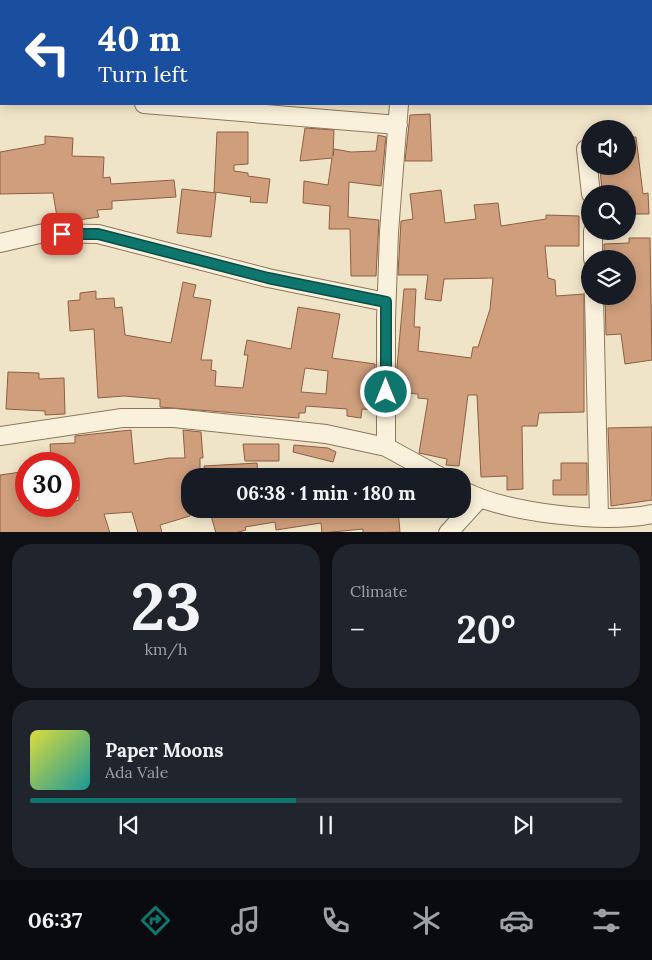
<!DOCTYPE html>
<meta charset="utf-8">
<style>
:root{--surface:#171b24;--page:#20242c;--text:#f1f3f6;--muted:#9ea1a6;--line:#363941;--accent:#0f766e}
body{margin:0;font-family:Lora,serif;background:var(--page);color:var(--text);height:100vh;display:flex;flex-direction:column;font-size:19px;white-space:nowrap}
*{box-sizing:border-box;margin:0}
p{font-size:16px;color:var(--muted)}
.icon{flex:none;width:28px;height:28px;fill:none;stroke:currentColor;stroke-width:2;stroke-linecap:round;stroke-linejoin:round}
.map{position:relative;height:532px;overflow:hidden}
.details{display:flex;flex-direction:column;gap:12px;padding:12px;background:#0d0f14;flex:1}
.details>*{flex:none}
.banner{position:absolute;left:0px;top:0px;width:652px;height:105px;box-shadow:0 2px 12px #0003;background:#1a4fa0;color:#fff;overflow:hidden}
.tools{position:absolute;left:581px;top:120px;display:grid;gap:10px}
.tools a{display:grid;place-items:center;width:55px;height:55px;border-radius:50%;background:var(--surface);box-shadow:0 2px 12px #0003;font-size:25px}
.speed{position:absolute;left:15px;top:452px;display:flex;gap:10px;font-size:25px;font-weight:700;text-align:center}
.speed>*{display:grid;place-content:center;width:65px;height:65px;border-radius:50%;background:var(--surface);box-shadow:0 2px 12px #0003;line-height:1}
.speed .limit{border:8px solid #d22;background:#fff;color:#111}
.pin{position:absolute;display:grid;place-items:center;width:42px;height:42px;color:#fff;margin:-21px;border-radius:10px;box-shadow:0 2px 8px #0006}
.me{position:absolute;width:55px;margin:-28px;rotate:0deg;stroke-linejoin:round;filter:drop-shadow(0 0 4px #0008)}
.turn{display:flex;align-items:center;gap:18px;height:105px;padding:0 15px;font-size:22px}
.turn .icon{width:65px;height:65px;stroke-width:2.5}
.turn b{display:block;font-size:35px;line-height:42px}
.big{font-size:38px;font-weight:700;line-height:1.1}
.details .card{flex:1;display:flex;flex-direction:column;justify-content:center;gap:8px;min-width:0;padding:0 18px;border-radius:20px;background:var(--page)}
.details .dial{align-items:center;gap:0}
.dial b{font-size:65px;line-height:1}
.song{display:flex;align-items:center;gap:15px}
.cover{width:60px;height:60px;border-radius:8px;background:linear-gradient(135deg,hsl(60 70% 55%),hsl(180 70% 35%))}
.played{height:5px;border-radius:2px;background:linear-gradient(90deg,var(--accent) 45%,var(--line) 45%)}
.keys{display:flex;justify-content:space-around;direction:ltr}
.heat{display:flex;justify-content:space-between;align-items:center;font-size:28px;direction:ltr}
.details .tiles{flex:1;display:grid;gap:12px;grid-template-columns:1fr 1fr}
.card:last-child{grid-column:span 2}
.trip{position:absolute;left:181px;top:468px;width:290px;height:50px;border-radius:20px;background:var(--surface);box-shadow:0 2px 12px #0003;font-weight:700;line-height:50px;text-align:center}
.menu{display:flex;height:80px;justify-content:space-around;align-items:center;background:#090b0e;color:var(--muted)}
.menu .icon{width:35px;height:35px}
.menu .on{color:var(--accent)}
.menu b{font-size:22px;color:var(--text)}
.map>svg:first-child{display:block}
</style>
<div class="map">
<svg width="652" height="533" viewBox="0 0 652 533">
<rect width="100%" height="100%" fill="#f0e4c8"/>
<!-- building -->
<path fill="#cf9f7d" stroke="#8d5f41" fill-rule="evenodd" d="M 430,114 L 432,161 L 405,161 L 410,115 Z
M 305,128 L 334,130 L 333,156 L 334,149 L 351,152 L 376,151 L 378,135 L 386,137 L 381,186 L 349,182 L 348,217 L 379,220 L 376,276 L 351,276 L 350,229 L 329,229 L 330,206 L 303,203 L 304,181 L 328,185 L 332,158 L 300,161 Z
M 217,132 L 248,132 L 248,164 L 234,165 L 234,171 L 248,173 L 248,176 L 270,179 L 267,203 L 250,202 L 251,197 L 214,192 Z
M 45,136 L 73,138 L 72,156 L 104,157 L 103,178 L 110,177 L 111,184 L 174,180 L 176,197 L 112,201 L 112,209 L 97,210 L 99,217 L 58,223 L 53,193 L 0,194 L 0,152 L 45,144 Z
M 628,137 L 636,137 L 643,194 L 648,193 L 649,214 L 628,214 L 628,191 L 602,193 L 600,166 L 628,166 Z
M 182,189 L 216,193 L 211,237 L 177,233 Z
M 441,190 L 445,223 L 476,219 L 474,205 L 498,203 L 501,226 L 546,219 L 546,215 L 579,216 L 579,246 L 545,246 L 548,278 L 555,280 L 556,296 L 584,294 L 584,412 L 539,413 L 537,426 L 522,426 L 523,489 L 507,490 L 507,476 L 481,477 L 477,395 L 468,395 L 459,466 L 446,465 L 447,459 L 419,453 L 428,399 L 418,398 L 418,394 L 397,392 L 397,367 L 404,289 L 416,289 L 414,327 L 420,327 L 418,351 L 471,358 L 473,347 L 478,347 L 490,309 L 493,278 L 444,279 L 441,301 L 425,299 L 428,275 L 398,275 L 401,221 L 413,219 L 410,194 Z
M 629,238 L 650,238 L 652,360 L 625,364 L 621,334 L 606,335 L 605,296 L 628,296 L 628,259 L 604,259 L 604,244 L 629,243 Z
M 183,282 L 196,285 L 193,297 L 211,300 L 201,360 L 212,360 L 211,370 L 216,371 L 215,386 L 243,388 L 248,355 L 244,355 L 247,340 L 291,349 L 298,307 L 340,314 L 332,358 L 375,364 L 375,410 L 362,409 L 361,418 L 347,416 L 347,409 L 306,406 L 305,413 L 299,413 L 299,418 L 160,407 L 160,399 L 124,396 L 98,398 L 94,329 L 70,331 L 68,301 L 80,300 L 80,293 L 96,291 L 96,299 L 114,298 L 115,308 L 122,307 L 125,335 L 171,343 ZM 305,368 L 328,371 L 326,394 L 301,392 Z
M 8,372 L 39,373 L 39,379 L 64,378 L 65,414 L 45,415 L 45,411 L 6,409 Z
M 652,427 L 652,500 L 611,506 L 608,428 Z
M 131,430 L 134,464 L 169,458 L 185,458 L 183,430 L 201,432 L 203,458 L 200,458 L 200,476 L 190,476 L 190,516 L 160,525 L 162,533 L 138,533 L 132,512 L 104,514 L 110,533 L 0,533 L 0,475 L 21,472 L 23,490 L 26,489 L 26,506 L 69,506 L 69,503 L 79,500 L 78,476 L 69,476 L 69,464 L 51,464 L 50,444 L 75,443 L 75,436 Z
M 243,444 L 279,444 L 279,461 L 245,461 Z
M 294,445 L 328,448 L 336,452 L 333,462 L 293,452 Z
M 257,463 L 258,476 L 205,476 L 204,466 Z
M 561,463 L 587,463 L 587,495 L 553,495 L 553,480 L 561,480 Z
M 209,509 L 398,509 L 400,532 L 363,533 L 363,529 L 322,533 L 321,523 L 276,530 L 275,522 L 245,527 L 246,530 L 235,533 L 216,533 Z"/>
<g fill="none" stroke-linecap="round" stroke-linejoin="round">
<!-- street casing -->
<g stroke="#8d765c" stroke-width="20">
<path id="street" d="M 102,1 L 103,0
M 402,1 L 402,0
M 144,104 L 398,125
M 586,149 L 591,194
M 593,231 L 593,259
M 0,243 L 44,233 L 98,234 L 268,278 L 386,302
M 594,296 L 599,518
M 0,436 L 122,418 L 174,418 L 326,434 L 386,447 L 439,476
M 386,447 L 386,320 L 389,232 L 399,104
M 462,490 C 505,513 604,524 652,514
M 448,533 L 479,499"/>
</g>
<!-- street -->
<use href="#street" stroke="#faf1dc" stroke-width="18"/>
</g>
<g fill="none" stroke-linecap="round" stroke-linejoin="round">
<!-- route casing -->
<g stroke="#0a4d48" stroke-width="12">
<path id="route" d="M 62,234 L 98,234 L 268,278 L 386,302 L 386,392"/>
</g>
<!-- route -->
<use href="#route" stroke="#0f766e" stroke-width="9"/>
</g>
</svg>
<div class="tools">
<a><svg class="icon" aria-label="sound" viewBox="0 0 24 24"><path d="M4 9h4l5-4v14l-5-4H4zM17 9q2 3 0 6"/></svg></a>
<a><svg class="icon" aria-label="search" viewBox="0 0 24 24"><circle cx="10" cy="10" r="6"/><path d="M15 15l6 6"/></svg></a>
<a><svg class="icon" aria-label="layers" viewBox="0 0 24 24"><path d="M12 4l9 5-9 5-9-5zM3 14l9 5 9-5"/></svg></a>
</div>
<div class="speed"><div class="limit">30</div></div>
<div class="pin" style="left:62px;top:234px;background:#d93025"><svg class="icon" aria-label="arrive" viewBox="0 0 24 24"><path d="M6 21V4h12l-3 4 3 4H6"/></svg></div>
<svg class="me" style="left:386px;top:392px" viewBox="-20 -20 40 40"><circle r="17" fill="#0f766e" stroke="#fff" stroke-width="3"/><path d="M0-11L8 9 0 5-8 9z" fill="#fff"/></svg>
<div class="trip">06:38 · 1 min · 180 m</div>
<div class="banner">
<div class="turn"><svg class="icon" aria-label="left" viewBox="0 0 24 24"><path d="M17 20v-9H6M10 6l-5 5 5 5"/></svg><div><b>40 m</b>Turn left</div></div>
</div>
</div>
<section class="details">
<div class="tiles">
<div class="card dial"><b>23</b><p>km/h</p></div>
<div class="card"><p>Climate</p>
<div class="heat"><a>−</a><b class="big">20°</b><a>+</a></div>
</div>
<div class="card">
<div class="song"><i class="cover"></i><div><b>Paper Moons</b><p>Ada Vale</p></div></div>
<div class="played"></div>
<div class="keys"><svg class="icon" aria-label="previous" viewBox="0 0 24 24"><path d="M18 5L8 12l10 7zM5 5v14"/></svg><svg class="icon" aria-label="pause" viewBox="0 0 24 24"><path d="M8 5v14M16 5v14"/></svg><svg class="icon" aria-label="next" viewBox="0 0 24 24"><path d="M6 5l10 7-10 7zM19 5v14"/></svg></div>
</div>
</div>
</section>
<nav class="menu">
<b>06:37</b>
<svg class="icon on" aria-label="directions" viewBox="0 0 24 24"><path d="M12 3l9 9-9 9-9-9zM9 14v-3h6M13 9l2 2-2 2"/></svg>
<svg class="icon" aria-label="music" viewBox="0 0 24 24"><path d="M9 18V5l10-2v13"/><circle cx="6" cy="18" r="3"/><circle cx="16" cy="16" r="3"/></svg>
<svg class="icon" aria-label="phone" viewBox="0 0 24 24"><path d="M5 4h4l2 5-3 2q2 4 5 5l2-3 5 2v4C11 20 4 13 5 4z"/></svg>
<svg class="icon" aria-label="climate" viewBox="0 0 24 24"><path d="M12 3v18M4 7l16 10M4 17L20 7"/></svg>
<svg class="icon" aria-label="car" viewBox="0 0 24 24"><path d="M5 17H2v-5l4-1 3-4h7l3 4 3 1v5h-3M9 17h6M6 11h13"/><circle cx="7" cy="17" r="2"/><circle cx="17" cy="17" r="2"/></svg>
<svg class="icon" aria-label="filters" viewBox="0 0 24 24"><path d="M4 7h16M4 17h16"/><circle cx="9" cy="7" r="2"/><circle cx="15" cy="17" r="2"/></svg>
</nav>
